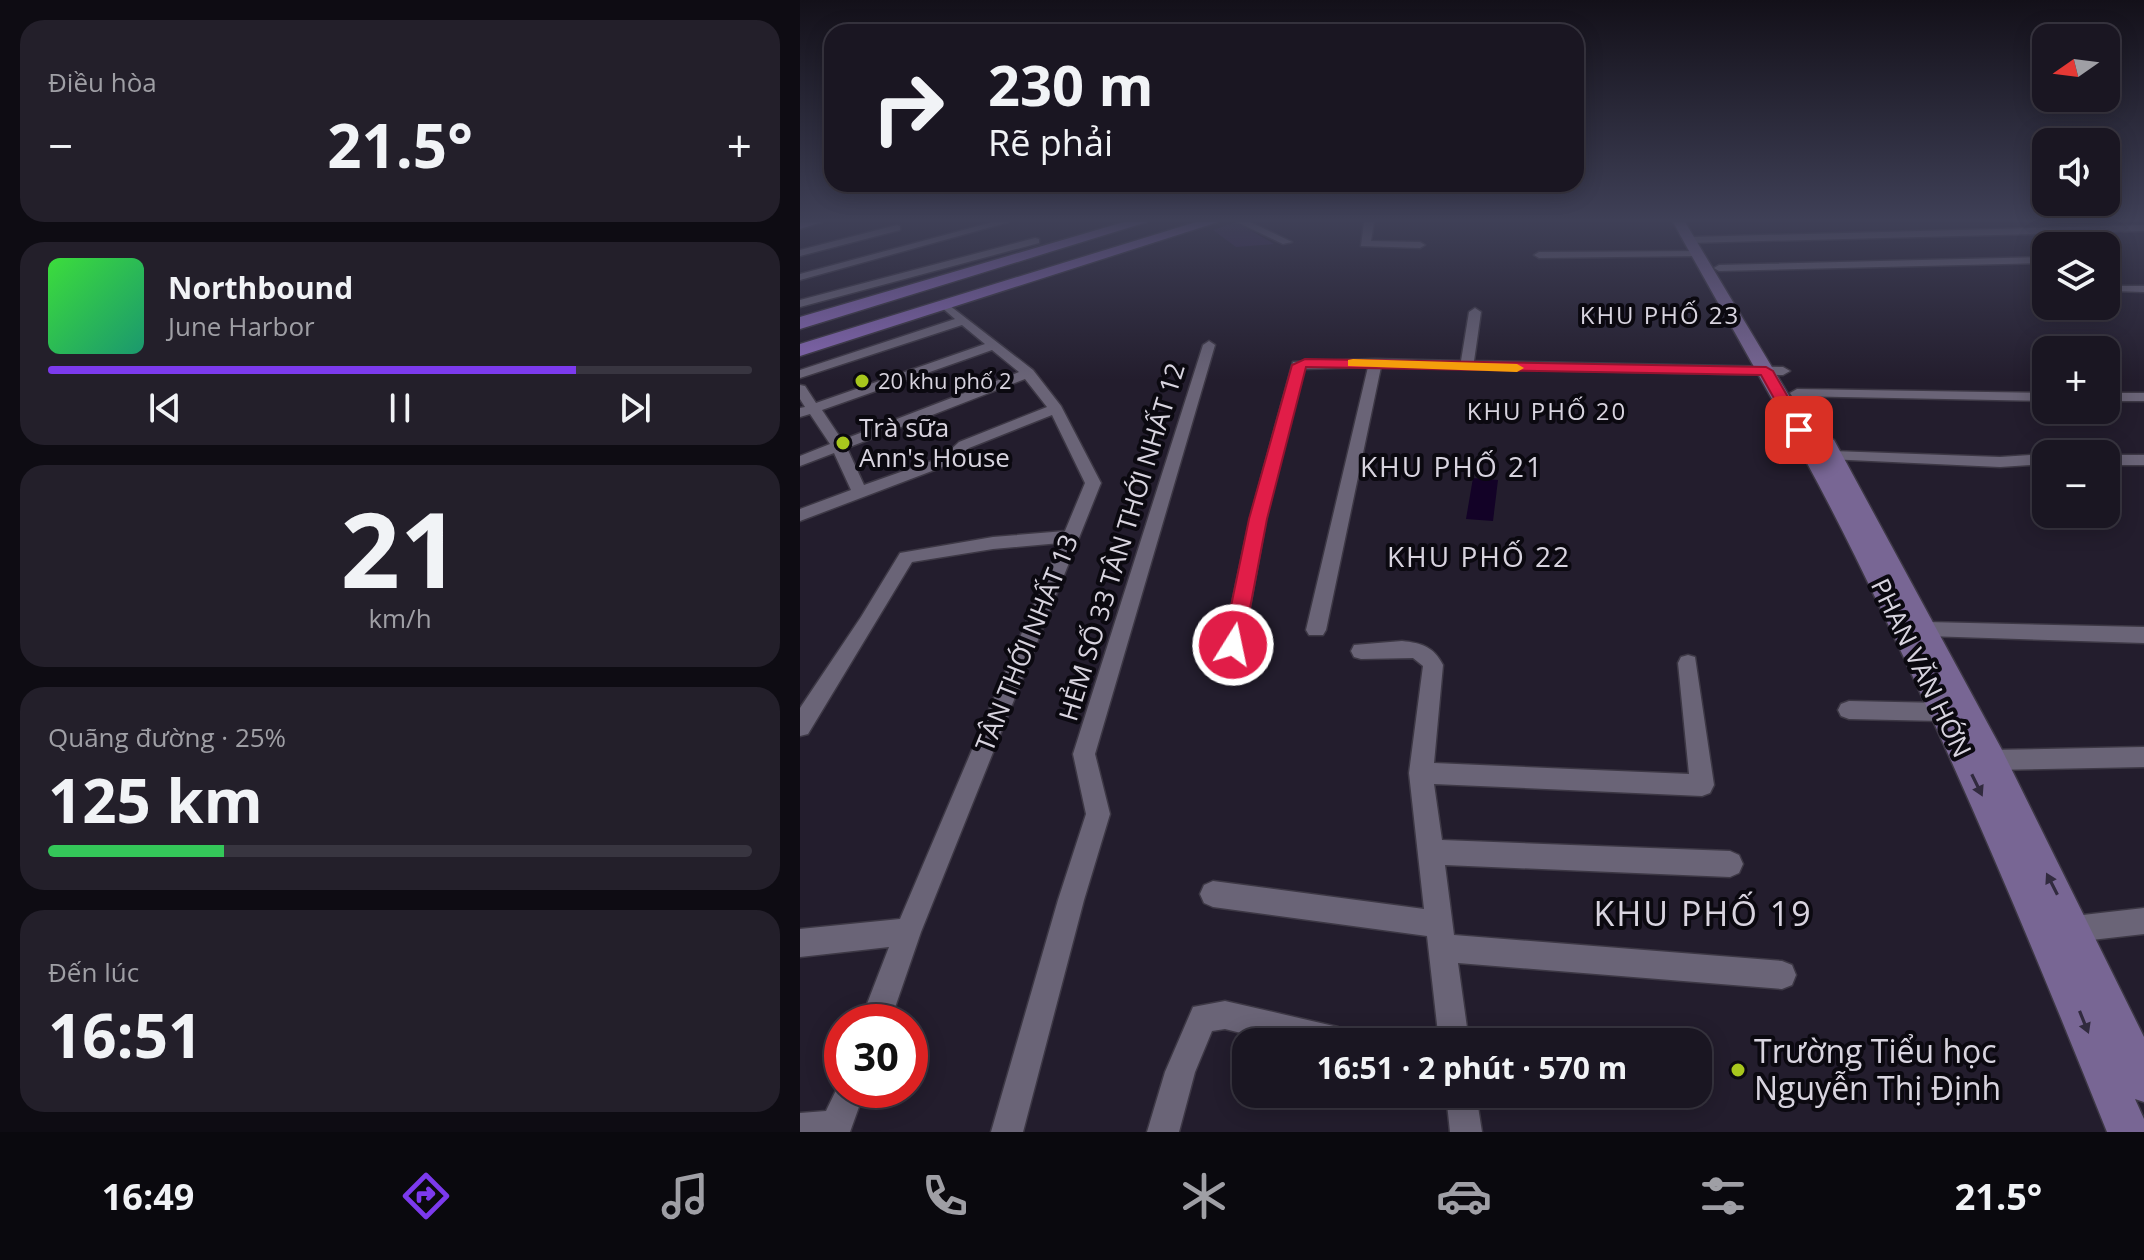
<!DOCTYPE html>
<html lang="vi">
<meta charset="utf-8">
<style>
:root{--surface:#1a1622;--page:#231f2a;--text:#f1f3f6;--muted:#9f9fa5;--line:#383540;--accent:#7c3aed}
body{margin:0;font-family:"Open Sans",sans-serif;background:var(--page);color:var(--text);height:100vh;display:flex;flex-direction:column;font-size:30px;white-space:nowrap}
*{box-sizing:border-box;margin:0}
p{font-size:26px;color:var(--muted)}
.icon{flex:none;width:44px;height:44px;fill:none;stroke:currentColor;stroke-width:2;stroke-linecap:round;stroke-linejoin:round}
.map{position:relative;flex:1;overflow:hidden}
.sheet{display:flex;flex-direction:column;gap:20px;padding:20px;background:#0e0c13;width:800px}
.sheet>*{flex:none}
.top-card{position:absolute;left:24px;top:24px;width:760px;height:168px;border-radius:24px;box-shadow:0 4px 20px #0003,0 0 0 2px var(--line);background:#1a1622;color:var(--text);overflow:hidden}
.needle{width:52px;rotate:256deg}
.fabs{position:absolute;left:1232px;top:24px;display:grid;gap:16px}
.fabs a{display:grid;place-items:center;width:88px;height:88px;border-radius:16px;background:var(--surface);box-shadow:0 4px 20px #0003,0 0 0 2px var(--line);font-size:40px}
.speed{position:absolute;left:24px;top:1004px;display:flex;gap:16px;font-size:40px;font-weight:700;text-align:center}
.speed>*{display:grid;place-content:center;width:104px;height:104px;border-radius:50%;background:var(--surface);box-shadow:0 4px 20px #0003,0 0 0 2px var(--line);line-height:1}
.speed .limit{border:12px solid #d22;background:#fff;color:#111}
.pin{position:absolute;display:grid;place-items:center;width:68px;height:68px;color:#fff;margin:-34px;border-radius:16px;box-shadow:0 4px 12px #0006}
.me{position:absolute;width:88px;margin:-44px;rotate:10deg;stroke-linejoin:round;filter:drop-shadow(0 0 6px #0008)}
.turn{display:flex;align-items:center;gap:28px;height:168px;padding:0 32px;font-size:36px}
.turn .icon{width:104px;height:104px;stroke-width:2.5}
.turn b{display:block;font-size:56px;line-height:68px}
.big{font-size:60px;font-weight:700;line-height:1.1}
.sheet .tile{flex:1;display:flex;flex-direction:column;justify-content:center;gap:12px;min-width:0;padding:0 28px;border-radius:24px;background:var(--page)}
.sheet .dial{align-items:center;gap:0}
.dial b{font-size:104px;line-height:1}
.song{display:flex;align-items:center;gap:24px}
.cover{width:96px;height:96px;border-radius:12px;background:linear-gradient(135deg,hsl(120 70% 55%),hsl(160 70% 35%))}
.played{height:8px;border-radius:4px;background:linear-gradient(90deg,var(--accent) 75%,var(--line) 75%)}
.keys{display:flex;justify-content:space-around;direction:ltr}
.heat{display:flex;justify-content:space-between;align-items:center;font-size:44px;direction:ltr}
.charge{height:12px;border-radius:6px;background:linear-gradient(90deg,#34c759 25%,var(--line) 0)}
.trip{position:absolute;left:432px;top:1028px;width:480px;height:80px;border-radius:24px;background:var(--surface);box-shadow:0 4px 20px #0003,0 0 0 2px var(--line);font-weight:700;line-height:80px;text-align:center}
.dock{display:flex;height:128px;justify-content:space-around;align-items:center;background:#0a090e;color:var(--muted)}
.dock .icon{width:56px;height:56px}
.dock .active{color:var(--accent)}
.dock b{font-size:36px;color:var(--text)}
main{display:flex;flex:1;min-height:0}
.map>svg:first-child{display:block}
</style>
<main>
<section class="sheet">
<div class="tile"><p>Điều hòa</p>
<div class="heat"><a>−</a><b class="big">21.5°</b><a>+</a></div>
</div>
<div class="tile">
<div class="song"><i class="cover"></i><div><b>Northbound</b><p>June Harbor</p></div></div>
<div class="played"></div>
<div class="keys"><svg class="icon" aria-label="previous" viewBox="0 0 24 24"><path d="M18 5L8 12l10 7zM5 5v14"/></svg><svg class="icon" aria-label="pause" viewBox="0 0 24 24"><path d="M8 5v14M16 5v14"/></svg><svg class="icon" aria-label="next" viewBox="0 0 24 24"><path d="M6 5l10 7-10 7zM19 5v14"/></svg></div>
</div>
<div class="tile dial"><b>21</b><p>km/h</p></div>
<div class="tile"><p>Quãng đường · 25%</p><b class="big">125 km</b><div class="charge"></div></div>
<div class="tile"><p>Đến lúc</p><b class="big">16:51</b></div>
</section>
<div class="map">
<svg width="1344" height="1132" viewBox="0 0 1344 1132">
<rect width="100%" height="100%" fill="#231d2d"/>
<!-- green -->
<path fill="#34234d" d="M 436,222 L 474,244 L 436,247 L 413,230 Z"/>
<!-- water -->
<path fill="#130227" d="M 673,478 L 698,480 L 693,521 L 666,519 Z"/>
<g fill="none" stroke-linecap="round" stroke-linejoin="round">
<!-- street casing -->
<g stroke="#3d3845" stroke-width="3">
<path id="street" d="M 193,222 L 209,222 L 0,280 L 0,274 Z
M 437,222 L 450,222 L 492,242 L 483,244 Z
M 564,222 L 574,222 L 571,241 L 620,242 L 625,245 L 620,248 L 561,246 Z
M 97,225 L 100,226 L 100,230 L 0,256 L 0,250 Z
M 1344,225 L 1344,231 L 890,243 L 885,240 L 890,237 Z
M 235,238 L 239,239 L 239,243 L 0,307 L 0,300 Z
M 902,251 L 902,255 L 898,256 L 739,258 L 734,255 L 739,252 Z
M 1246,257 L 1246,263 L 919,271 L 914,268 L 919,265 Z
M 1318,286 L 1344,286 L 1344,292 L 1314,291 L 1314,287 Z
M 145,302 L 233,370 L 261,406 L 301,483 L 121,932 L 90,1022 L 60,1022 L 89,947 L 0,957 L 0,929 L 100,919 L 260,543 L 193,549 L 112,562 L 8,734 L 0,736 L 0,708 L 61,617 L 100,553 L 193,537 L 265,531 L 285,483 L 252,415 L 169,448 L 153,463 L 0,521 L 0,509 L 51,490 L 34,453 L 0,466 L 0,456 L 30,444 L 10,414 L 0,417 L 0,408 L 5,407 L 0,399 L 0,385 L 5,386 L 16,403 L 185,344 L 162,325 L 0,378 L 0,370 L 155,319 L 139,305 ZM 192,350 L 219,372 L 42,440 L 22,410 ZM 225,379 L 247,407 L 159,442 L 143,457 L 64,485 L 47,448 Z
M 675,308 L 681,312 L 674,361 L 983,367 L 990,371 L 983,375 L 581,367 L 526,630 L 523,635 L 509,635 L 506,630 L 568,367 L 504,369 L 466,519 L 443,645 L 440,651 L 433,653 L 426,651 L 423,645 L 450,519 L 493,362 L 575,359 L 661,361 L 669,312 Z
M 409,341 L 415,345 L 295,754 L 310,814 L 284,900 L 223,1132 L 191,1132 L 258,900 L 286,814 L 273,754 L 403,345 Z
M 997,389 L 1246,393 L 1246,401 L 992,396 L 990,393 Z
M 1306,393 L 1344,393 L 1344,401 L 1306,401 Z
M 1033,451 L 1200,457 L 1246,454 L 1246,464 L 1200,467 L 1028,459 L 1025,456 Z
M 1306,455 L 1344,455 L 1344,465 L 1306,465 Z
M 1127,622 L 1344,627 L 1344,643 L 1127,636 L 1120,634 L 1117,629 L 1120,624 Z
M 602,641 C 622,643 634,647 643,665 L 634,763 L 889,774 L 878,663 L 881,657 L 888,655 L 895,657 L 914,785 L 910,793 L 902,796 L 634,784 L 642,840 L 930,851 L 939,855 L 943,864 L 939,873 L 930,877 L 645,865 L 654,935 L 982,961 L 992,965 L 996,975 L 992,985 L 982,989 L 658,963 L 669,1042 L 639,1042 L 627,936 L 413,907 L 404,903 L 400,894 L 404,885 L 413,881 L 624,909 L 609,773 L 623,666 L 613,658 L 561,659 L 554,657 L 551,651 L 554,645 Z
M 1049,701 L 1142,703 L 1150,706 L 1153,712 L 1150,718 L 1142,721 L 1049,719 L 1041,716 L 1038,710 L 1041,704 Z
M 1344,747 L 1344,767 L 1190,770 L 1182,767 L 1179,760 L 1182,753 L 1190,750 Z
M 1344,908 L 1344,934 L 1274,942 L 1265,938 L 1261,929 L 1265,920 L 1274,916 Z
M 425,1001 L 538,1027 L 548,1032 L 553,1042 L 477,1042 L 425,1029 L 412,1031 L 395,1072 L 379,1132 L 347,1132 L 365,1072 L 393,1007 Z
M 42,1078 L 42,1090 L 65,1090 L 50,1132 L 0,1132 L 0,1113 L 26,1111 Z
M 646,1094 L 676,1094 L 682,1132 L 650,1132 Z"/>
</g>
<!-- secondary casing -->
<g stroke="#3d3845" stroke-width="3">
<path id="secondary" d="M 0,222 L 22,222 L 0,229 Z
M 873,222 L 885,222 L 1015,439 L 1024,434 L 1034,440 L 1201,748 L 1344,1037 L 1344,1102 L 1335,1099 L 1344,1119 L 1344,1132 L 1307,1132 C 1229,937 1148,744 1055,556 C 999,442 934,333 873,222 Z"/>
</g>
<!-- primary casing -->
<g stroke="#3d3845" stroke-width="3">
<path id="primary" d="M 324,222 L 347,222 L 0,329 L 0,317 Z
M 396,222 L 418,222 L 0,356 L 0,344 Z"/>
</g>
<!-- street -->
<use href="#street" fill="#6a6477" fill-rule="evenodd"/>
<!-- secondary -->
<use href="#secondary" fill="#786694" fill-rule="evenodd"/>
<!-- primary -->
<use href="#primary" fill="#8567b2" fill-rule="evenodd"/>
</g>
<!-- one-way arrows -->
<defs><path id="oneway-solid" d="M-6-.8H1V-3.2L6.5 0L1 3.2V.8H-6Z" transform="scale(2)"/></defs>
<g fill="#312a3e">
<use href="#oneway-solid" transform="translate(1177 785) rotate(64)"/>
<use href="#oneway-solid" transform="translate(1252 884) rotate(-117)"/>
<use href="#oneway-solid" transform="translate(1284 1022) rotate(68)"/>
</g>
<!-- sky -->
<linearGradient id="sky" x2="0" y2="1"><stop stop-color="#131019"/><stop offset="0.58" stop-color="#3f4057"/><stop offset="1" stop-color="#3f4057" stop-opacity="0"/></linearGradient>
<rect width="1344" height="380" fill="url(#sky)"/>
<!-- route -->
<path fill="#e11d48" stroke="#92132f" stroke-width="2" d="M 505,359 L 966,367 L 973,371 L 1007,430 L 994,434 L 961,375 L 506,367 L 467,519 L 443,645 L 433,653 L 423,645 L 449,519 L 492,365 Z"/>
<!-- slow -->
<path fill="#f59e0b" d="M 553,359 L 717,364 L 724,368 L 717,372 L 548,366 L 548,360 Z"/>
<!-- markers -->
<g fill="#a8c71d" stroke="#0b0910" stroke-width="3">
<circle cx="62" cy="381" r="8"/>
<circle cx="43" cy="443" r="8"/>
<circle cx="938" cy="1070" r="8"/>
</g>
<g text-anchor="middle" stroke-width="8" stroke-linejoin="round" paint-order="stroke">
<!-- far-poi labels -->
<g font-size="22" fill="#d8d4df" stroke="#0b0910" text-anchor="start">
<text x="78" y="389">20 khu phố 2</text>
</g>
<!-- far-neighbourhood labels -->
<g font-size="24" letter-spacing="2" fill="#d8d4df" stroke="#0b0910">
<text x="860" y="324">KHU PHỐ 23</text>
<text x="747" y="420">KHU PHỐ 20</text>
</g>
<!-- poi labels -->
<g font-size="26" fill="#d8d4df" stroke="#0b0910" text-anchor="start">
<text x="59" y="437">Trà sữa<tspan x="59" dy="30">Ann's House</tspan></text>
</g>
<!-- street labels -->
<g font-size="26" fill="#d8d4df" stroke="#0b0910">
<text transform="translate(322 542) rotate(-73)" y="9">HẺM SỐ 33 TÂN THỚI NHẤT 12</text>
<text transform="translate(227 643) rotate(-68)" y="9">TÂN THỚI NHẤT 13</text>
<text transform="translate(1121 668) rotate(64)" y="9">PHAN VĂN HỚN</text>
</g>
<!-- neighbourhood labels -->
<g font-size="28" letter-spacing="2" fill="#d8d4df" stroke="#0b0910">
<text x="652" y="477">KHU PHỐ 21</text>
<text x="679" y="567">KHU PHỐ 22</text>
</g>
<!-- near-poi labels -->
<g font-size="32" fill="#d8d4df" stroke="#0b0910" text-anchor="start">
<text x="954" y="1063">Trường Tiểu học<tspan x="954" dy="37">Nguyễn Thị Định</tspan></text>
</g>
<!-- near-neighbourhood labels -->
<g font-size="34" letter-spacing="2" fill="#d8d4df" stroke="#0b0910">
<text x="903" y="926">KHU PHỐ 19</text>
</g>
</g>
</svg>
<div class="fabs">
<a><svg class="needle" viewBox="-14 -14 28 28"><path d="M0-13l5 13h-10z" fill="#e53935"/><path d="M0 13l5-13h-10z" fill="#9f9fa5"/></svg></a>
<a><svg class="icon" aria-label="sound" viewBox="0 0 24 24"><path d="M4 9h4l5-4v14l-5-4H4zM17 9q2 3 0 6"/></svg></a>
<a><svg class="icon" aria-label="layers" viewBox="0 0 24 24"><path d="M12 4l9 5-9 5-9-5zM3 14l9 5 9-5"/></svg></a>
<a>+</a>
<a>−</a>
</div>
<div class="speed"><div class="limit">30</div></div>
<div class="pin" style="left:999px;top:430px;background:#d93025"><svg class="icon" aria-label="arrive" viewBox="0 0 24 24"><path d="M6 21V4h12l-3 4 3 4H6"/></svg></div>
<svg class="me" style="left:433px;top:645px" viewBox="-20 -20 40 40"><circle r="17" fill="#e11d48" stroke="#fff" stroke-width="3"/><path d="M0-11L8 9 0 5-8 9z" fill="#fff"/></svg>
<div class="trip">16:51 · 2 phút · 570 m</div>
<div class="top-card">
<div class="turn"><svg class="icon" aria-label="right" viewBox="0 0 24 24"><path d="M7 20v-9h11M14 6l5 5-5 5"/></svg><div><b>230 m</b>Rẽ phải</div></div>
</div>
</div>
</main>
<nav class="dock">
<b>16:49</b>
<svg class="icon active" aria-label="directions" viewBox="0 0 24 24"><path d="M12 3l9 9-9 9-9-9zM9 14v-3h6M13 9l2 2-2 2"/></svg>
<svg class="icon" aria-label="music" viewBox="0 0 24 24"><path d="M9 18V5l10-2v13"/><circle cx="6" cy="18" r="3"/><circle cx="16" cy="16" r="3"/></svg>
<svg class="icon" aria-label="phone" viewBox="0 0 24 24"><path d="M5 4h4l2 5-3 2q2 4 5 5l2-3 5 2v4C11 20 4 13 5 4z"/></svg>
<svg class="icon" aria-label="climate" viewBox="0 0 24 24"><path d="M12 3v18M4 7l16 10M4 17L20 7"/></svg>
<svg class="icon" aria-label="car" viewBox="0 0 24 24"><path d="M5 17H2v-5l4-1 3-4h7l3 4 3 1v5h-3M9 17h6M6 11h13"/><circle cx="7" cy="17" r="2"/><circle cx="17" cy="17" r="2"/></svg>
<svg class="icon" aria-label="filters" viewBox="0 0 24 24"><path d="M4 7h16M4 17h16"/><circle cx="9" cy="7" r="2"/><circle cx="15" cy="17" r="2"/></svg>
<b>21.5°</b>
</nav>
